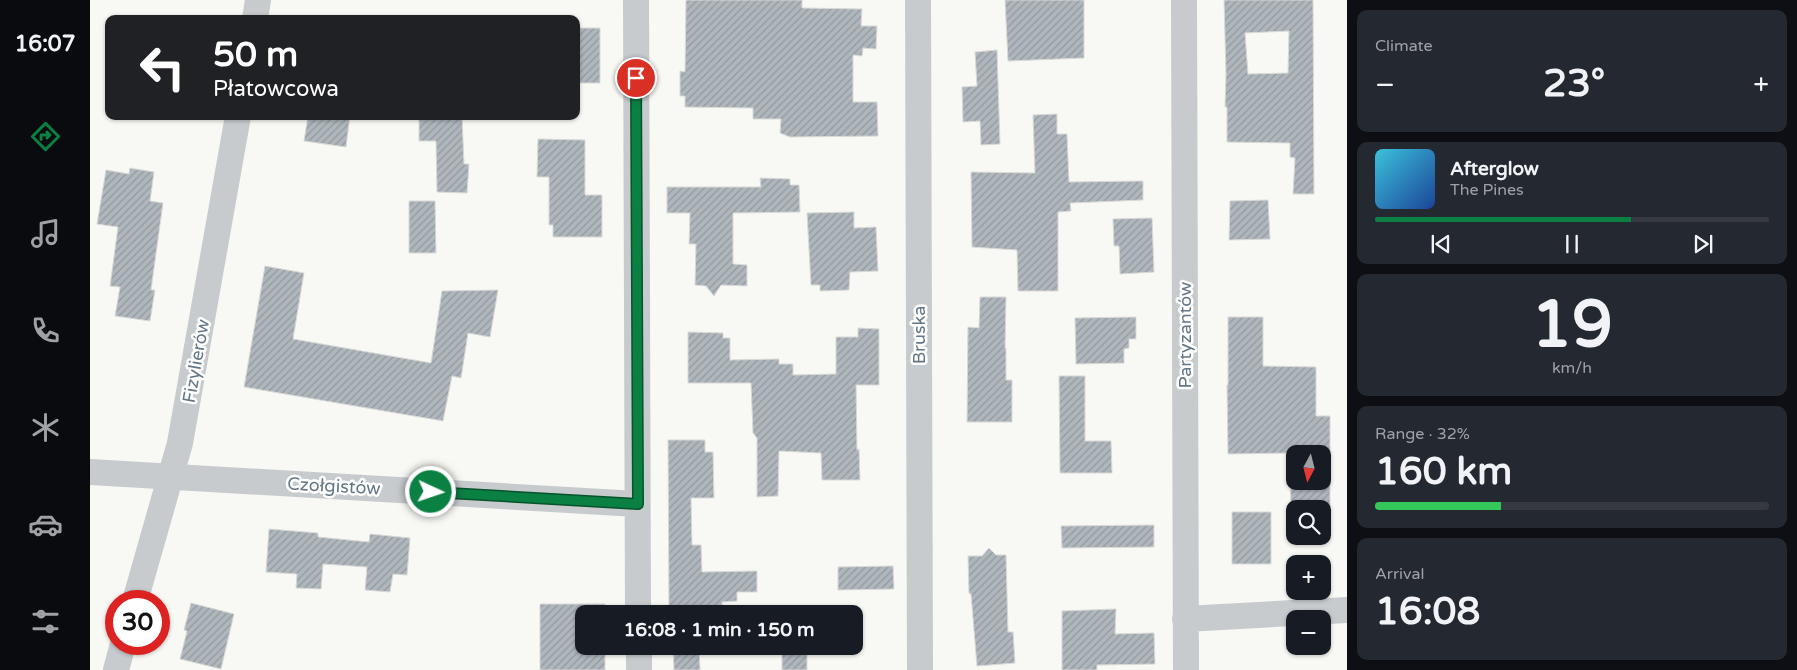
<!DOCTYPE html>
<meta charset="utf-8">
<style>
:root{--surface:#171b24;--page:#242831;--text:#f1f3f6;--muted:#9ea1a6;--line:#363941;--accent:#0b8043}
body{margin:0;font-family:"Varela Round",sans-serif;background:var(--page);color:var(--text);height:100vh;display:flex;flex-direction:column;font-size:19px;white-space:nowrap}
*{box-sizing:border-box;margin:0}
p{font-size:16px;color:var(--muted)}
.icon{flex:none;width:28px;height:28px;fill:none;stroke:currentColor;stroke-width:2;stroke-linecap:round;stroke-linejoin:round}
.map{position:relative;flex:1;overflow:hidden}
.drawer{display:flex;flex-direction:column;gap:10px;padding:10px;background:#0d0f14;width:450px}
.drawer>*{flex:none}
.hud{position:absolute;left:15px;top:15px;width:475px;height:105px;border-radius:10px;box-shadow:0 1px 4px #0004;background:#202124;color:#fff;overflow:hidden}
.needle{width:32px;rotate:187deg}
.controls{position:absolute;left:1196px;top:445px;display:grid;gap:10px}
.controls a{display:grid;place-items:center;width:45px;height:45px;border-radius:10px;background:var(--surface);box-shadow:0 1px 4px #0004;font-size:25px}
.speed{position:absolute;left:15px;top:590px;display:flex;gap:10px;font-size:25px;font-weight:700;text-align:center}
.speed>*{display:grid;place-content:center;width:65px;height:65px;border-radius:50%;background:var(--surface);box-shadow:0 1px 4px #0004;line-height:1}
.speed .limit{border:8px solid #d22;background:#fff;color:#111}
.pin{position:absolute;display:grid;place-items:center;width:42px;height:42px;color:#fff;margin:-21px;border:2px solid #fff;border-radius:50%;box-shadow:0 1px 5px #0007}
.me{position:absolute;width:55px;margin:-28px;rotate:93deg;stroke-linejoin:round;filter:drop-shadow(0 0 4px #0008)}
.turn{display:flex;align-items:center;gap:18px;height:105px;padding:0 25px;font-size:22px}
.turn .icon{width:65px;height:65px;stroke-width:2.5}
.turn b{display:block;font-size:35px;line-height:42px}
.big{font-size:38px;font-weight:800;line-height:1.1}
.drawer .tile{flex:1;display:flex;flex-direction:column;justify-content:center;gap:8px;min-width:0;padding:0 18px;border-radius:10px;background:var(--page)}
.drawer .dial{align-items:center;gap:0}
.dial b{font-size:65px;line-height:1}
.song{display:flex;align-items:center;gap:15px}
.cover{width:60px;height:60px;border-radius:8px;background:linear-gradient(135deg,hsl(190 70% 55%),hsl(220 70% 35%))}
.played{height:5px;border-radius:2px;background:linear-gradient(90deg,var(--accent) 65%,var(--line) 65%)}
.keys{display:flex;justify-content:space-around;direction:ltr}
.heat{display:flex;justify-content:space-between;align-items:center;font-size:28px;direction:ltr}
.charge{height:8px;border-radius:4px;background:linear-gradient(90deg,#34c759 32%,var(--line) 0)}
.trip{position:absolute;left:485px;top:605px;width:288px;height:50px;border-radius:10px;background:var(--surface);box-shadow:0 1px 4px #0004;font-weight:800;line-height:50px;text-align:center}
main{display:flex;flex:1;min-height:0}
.tab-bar{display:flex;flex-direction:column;width:90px;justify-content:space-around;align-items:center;background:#090b0e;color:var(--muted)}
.tab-bar .icon{width:35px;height:35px}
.tab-bar .current{color:var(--accent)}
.tab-bar b{font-size:22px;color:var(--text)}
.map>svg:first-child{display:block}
</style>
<main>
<nav class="tab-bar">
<b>16:07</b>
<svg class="icon current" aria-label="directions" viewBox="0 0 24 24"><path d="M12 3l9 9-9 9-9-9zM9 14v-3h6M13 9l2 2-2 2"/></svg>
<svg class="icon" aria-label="music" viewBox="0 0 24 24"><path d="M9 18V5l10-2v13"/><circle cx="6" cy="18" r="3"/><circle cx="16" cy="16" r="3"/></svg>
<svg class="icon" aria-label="phone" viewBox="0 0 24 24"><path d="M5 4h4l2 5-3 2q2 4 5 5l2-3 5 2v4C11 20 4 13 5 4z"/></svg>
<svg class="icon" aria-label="climate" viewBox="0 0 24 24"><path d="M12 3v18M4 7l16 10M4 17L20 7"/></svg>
<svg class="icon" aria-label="car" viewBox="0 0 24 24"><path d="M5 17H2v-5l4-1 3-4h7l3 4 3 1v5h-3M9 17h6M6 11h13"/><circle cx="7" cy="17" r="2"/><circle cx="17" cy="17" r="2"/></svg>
<svg class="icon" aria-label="filters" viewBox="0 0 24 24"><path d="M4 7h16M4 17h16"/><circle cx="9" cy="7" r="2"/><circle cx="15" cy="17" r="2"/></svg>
</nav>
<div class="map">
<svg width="1257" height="670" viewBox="0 0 1257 670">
<defs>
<pattern id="building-hatch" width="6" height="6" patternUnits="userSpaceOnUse" patternTransform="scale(1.25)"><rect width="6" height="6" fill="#afb7bd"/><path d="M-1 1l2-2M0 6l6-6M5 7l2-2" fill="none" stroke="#929a9f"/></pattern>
</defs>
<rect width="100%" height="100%" fill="#f8f8f4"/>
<!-- building -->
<path fill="url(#building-hatch)" stroke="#d9d9d7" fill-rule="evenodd" d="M 596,0 L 712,0 L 712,8 L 772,9 L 771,26 L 787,26 L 786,49 L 773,48 L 772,56 L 763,55 L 763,102 L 787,102 L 788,136 L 700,137 L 690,133 L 691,119 L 663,119 L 663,108 L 595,107 L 595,96 L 590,96 L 590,71 L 595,72 Z
M 915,0 L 994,0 L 994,58 L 918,61 Z
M 1134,0 L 1223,0 L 1224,194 L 1203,194 L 1205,158 L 1200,157 L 1200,143 L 1137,142 L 1137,107 L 1135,107 L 1136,74 ZM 1199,31 L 1198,73 L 1158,74 L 1155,33 Z
M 486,28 L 510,28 L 510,83 L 486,83 Z
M 907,50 L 910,144 L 891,145 L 890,121 L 873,122 L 872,87 L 887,86 L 885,52 Z
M 967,114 L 967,134 L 977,134 L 979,182 L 1053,181 L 1053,200 L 980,203 L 981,211 L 968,212 L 968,291 L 928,291 L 927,250 L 882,247 L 881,172 L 945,173 L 943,115 Z
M 218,116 L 260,116 L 256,147 L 214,141 Z
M 329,116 L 372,116 L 374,164 L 379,164 L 377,193 L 347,192 L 346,141 L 329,141 Z
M 448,139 L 495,140 L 495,195 L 512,195 L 512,237 L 463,237 L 463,225 L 459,225 L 459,177 L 447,177 Z
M 40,168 L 64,172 L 60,201 L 73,203 L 61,290 L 65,290 L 60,321 L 25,316 L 30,287 L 20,286 L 28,227 L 7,224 L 16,170 L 39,174 Z
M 670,178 L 700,179 L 700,185 L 709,185 L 710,212 L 643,213 L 643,264 L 657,265 L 657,286 L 631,285 L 624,296 L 616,286 L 605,285 L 606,244 L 599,244 L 600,213 L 577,213 L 577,187 L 671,187 Z
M 1178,200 L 1180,239 L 1139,240 L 1140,201 Z
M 319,201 L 345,201 L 346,253 L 319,253 Z
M 764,212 L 764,228 L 786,227 L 788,271 L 760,272 L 759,290 L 730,291 L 730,285 L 721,285 L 717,213 Z
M 1062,218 L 1064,272 L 1030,274 L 1029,246 L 1024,246 L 1023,219 Z
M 175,266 L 214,273 L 203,339 L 341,363 L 352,291 L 408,290 L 400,337 L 378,333 L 371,378 L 362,376 L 353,421 L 154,387 Z
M 890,297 L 916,297 L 915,348 L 916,348 L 916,380 L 922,380 L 922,422 L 877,422 L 878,327 L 889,328 Z
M 1046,317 L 1046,339 L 1039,339 L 1039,348 L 1034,349 L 1034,363 L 986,364 L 985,318 Z
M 1138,317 L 1173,317 L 1173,366 L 1226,367 L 1226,416 L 1240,416 L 1240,515 L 1232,515 L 1232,509 L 1205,509 L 1205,515 L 1201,515 L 1200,453 L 1138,454 L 1137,385 L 1138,385 ZM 1205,454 L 1232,454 L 1232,481 L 1205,481 Z
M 768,328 L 789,329 L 789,385 L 766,385 L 767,450 L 769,449 L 770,480 L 732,480 L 731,453 L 689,451 L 688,496 L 667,497 L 667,438 L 663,433 L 661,383 L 598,383 L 598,332 L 633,333 L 633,338 L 640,338 L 640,360 L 689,359 L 689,364 L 703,364 L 703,375 L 746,374 L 746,337 L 768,337 Z
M 969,376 L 995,376 L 995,441 L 1021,441 L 1022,473 L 970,473 Z
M 578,440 L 615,440 L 615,452 L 623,452 L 624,498 L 601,498 L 602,545 L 611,545 L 612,572 L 667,571 L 667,592 L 647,592 L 647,601 L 632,602 L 632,612 L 608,614 L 579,613 Z
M 1142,512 L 1181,512 L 1181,564 L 1142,564 Z
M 1064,525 L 1064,547 L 972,548 L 971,526 Z
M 179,529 L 228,533 L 228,537 L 279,542 L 280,534 L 320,538 L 317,575 L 303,574 L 300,592 L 275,590 L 277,567 L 233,564 L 231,589 L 206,588 L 207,574 L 176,572 Z
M 899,548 L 906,555 L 916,555 L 918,632 L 923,632 L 925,663 L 887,666 L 881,594 L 879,593 L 878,556 L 892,556 Z
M 803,566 L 804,589 L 748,590 L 748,567 Z
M 101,603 L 144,614 L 131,669 L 90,659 L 97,631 L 94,630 Z
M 450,604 L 515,604 L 515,614 L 494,614 L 494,646 L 515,646 L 515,670 L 450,670 Z
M 1026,609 L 1025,634 L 1064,633 L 1065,664 L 1007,665 L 1007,670 L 972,670 L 972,611 Z
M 583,646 L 609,646 L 610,670 L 584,670 Z
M 692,646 L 717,646 L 717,670 L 692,670 Z"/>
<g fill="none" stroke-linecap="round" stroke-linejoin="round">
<!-- minor -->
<path stroke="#c7cbce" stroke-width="26" d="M 546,0 L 548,614
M 828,0 L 830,670
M 1094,0 L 1096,670
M 165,19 L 168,0
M 0,472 L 547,504
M 45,601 L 90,443 L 148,116
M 1095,619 L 1257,610
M 549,646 L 549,670
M 26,670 L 33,644"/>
</g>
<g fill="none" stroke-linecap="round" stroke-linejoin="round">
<!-- route casing -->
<g stroke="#07532c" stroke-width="12">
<path id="route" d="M 341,492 L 548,504 L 546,78"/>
</g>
<!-- route -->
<use href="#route" stroke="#0b8043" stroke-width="9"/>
</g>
<g text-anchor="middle" stroke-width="5" stroke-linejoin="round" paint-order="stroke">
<!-- street labels -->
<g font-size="18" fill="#647787" stroke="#fff">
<text transform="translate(829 335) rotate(-90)" y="6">Bruska</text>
<text transform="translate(1095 335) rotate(-90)" y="6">Partyzantów</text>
<text transform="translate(106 361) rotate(-80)" y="6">Fizylierów</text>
<text transform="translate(244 486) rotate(3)" y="6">Czołgistów</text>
</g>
</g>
</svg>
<div class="controls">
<a><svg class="needle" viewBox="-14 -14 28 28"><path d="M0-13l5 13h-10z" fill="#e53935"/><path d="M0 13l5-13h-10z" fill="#9ea1a6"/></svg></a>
<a><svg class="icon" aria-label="search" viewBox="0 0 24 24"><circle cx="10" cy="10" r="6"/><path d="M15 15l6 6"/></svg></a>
<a>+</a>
<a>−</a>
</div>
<div class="speed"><div class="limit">30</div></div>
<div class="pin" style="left:546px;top:78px;background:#d93025"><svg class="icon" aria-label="arrive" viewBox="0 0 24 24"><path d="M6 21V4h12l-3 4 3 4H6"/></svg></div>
<svg class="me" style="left:341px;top:492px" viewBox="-20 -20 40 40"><circle r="17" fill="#0b8043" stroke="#fff" stroke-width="3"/><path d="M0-11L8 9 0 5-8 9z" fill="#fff"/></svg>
<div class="trip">16:08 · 1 min · 150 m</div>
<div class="hud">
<div class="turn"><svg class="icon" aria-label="left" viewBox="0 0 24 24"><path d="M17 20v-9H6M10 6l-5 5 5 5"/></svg><div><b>50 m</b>Płatowcowa</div></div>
</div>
</div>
<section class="drawer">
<div class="tile"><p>Climate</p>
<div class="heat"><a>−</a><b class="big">23°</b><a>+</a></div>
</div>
<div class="tile">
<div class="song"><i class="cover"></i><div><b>Afterglow</b><p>The Pines</p></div></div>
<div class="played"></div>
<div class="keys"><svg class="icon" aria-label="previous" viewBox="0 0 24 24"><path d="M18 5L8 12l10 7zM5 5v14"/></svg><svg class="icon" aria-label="pause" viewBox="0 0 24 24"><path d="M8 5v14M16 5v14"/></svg><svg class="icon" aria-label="next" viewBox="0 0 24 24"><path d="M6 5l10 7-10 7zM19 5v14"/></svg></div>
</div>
<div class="tile dial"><b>19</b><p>km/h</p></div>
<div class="tile"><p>Range · 32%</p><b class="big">160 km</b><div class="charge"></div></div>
<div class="tile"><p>Arrival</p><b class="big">16:08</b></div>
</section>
</main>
